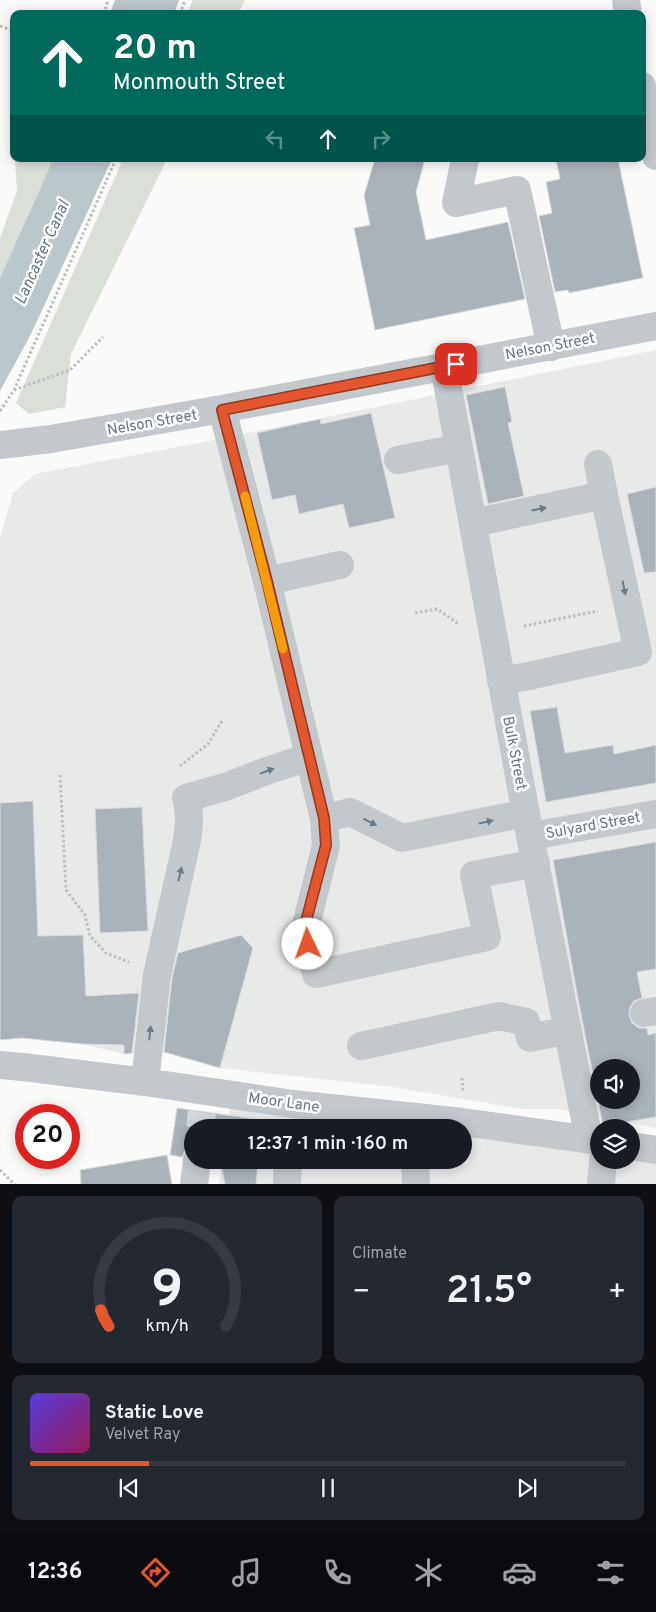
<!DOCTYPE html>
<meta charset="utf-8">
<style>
:root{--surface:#171b24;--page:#242831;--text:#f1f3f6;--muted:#9ea1a6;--line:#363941;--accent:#e4572e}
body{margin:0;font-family:Overpass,sans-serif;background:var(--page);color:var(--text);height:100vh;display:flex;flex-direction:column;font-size:19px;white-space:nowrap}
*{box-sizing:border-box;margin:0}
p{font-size:16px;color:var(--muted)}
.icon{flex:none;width:28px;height:28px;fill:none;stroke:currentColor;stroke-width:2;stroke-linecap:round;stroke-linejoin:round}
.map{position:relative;height:1184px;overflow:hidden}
.panel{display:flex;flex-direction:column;gap:12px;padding:12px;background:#0d0f14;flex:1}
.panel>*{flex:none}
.top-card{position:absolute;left:10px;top:10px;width:636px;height:152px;border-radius:10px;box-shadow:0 2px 12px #0003;background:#00695c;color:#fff;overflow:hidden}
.fabs{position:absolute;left:590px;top:1059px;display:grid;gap:10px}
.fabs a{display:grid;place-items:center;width:50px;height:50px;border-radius:50%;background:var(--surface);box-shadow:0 2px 12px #0003;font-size:25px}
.speed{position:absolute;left:15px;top:1104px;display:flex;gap:10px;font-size:25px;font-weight:700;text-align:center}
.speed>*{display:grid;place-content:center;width:65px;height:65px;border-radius:50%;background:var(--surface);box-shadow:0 2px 12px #0003;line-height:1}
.speed .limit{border:8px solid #d22;background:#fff;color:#111}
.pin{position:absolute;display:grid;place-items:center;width:42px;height:42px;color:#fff;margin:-21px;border-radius:10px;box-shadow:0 2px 8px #0006}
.me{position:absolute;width:55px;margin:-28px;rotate:357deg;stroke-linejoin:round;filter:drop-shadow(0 0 4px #0008)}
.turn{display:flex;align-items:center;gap:18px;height:105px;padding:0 20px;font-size:22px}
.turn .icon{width:65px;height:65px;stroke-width:2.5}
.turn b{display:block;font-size:35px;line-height:42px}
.lanes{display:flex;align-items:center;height:48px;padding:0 20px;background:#0003;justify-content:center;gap:25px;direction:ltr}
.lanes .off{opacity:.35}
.big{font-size:38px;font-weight:600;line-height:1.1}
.panel .card{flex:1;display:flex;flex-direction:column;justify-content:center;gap:8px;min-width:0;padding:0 18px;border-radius:10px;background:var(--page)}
.panel .dial{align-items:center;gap:0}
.dial svg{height:130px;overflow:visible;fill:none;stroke:var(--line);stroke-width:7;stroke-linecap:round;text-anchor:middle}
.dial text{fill:var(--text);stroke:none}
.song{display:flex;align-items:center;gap:15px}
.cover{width:60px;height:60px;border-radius:8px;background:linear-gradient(135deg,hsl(250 70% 55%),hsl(330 70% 35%))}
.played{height:5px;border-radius:2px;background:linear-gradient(90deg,var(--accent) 20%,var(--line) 20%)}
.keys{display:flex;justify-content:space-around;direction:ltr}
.heat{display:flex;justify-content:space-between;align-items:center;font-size:28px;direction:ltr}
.panel .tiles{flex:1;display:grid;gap:12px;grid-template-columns:1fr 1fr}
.card:last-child{grid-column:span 2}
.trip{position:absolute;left:184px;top:1119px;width:288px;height:50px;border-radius:25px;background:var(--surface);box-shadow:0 2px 12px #0003;font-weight:600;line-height:50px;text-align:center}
.dock{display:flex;height:80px;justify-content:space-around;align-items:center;background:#090b0e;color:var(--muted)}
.dock .icon{width:35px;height:35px}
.dock .on{color:var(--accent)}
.dock b{font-size:22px;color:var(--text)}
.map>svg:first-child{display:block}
</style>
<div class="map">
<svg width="656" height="1185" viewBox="0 0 656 1185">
<rect width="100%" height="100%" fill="#fafaf8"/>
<!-- built -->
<path fill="#e8e9e9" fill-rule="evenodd" d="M 656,350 L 656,1128 L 556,1109 L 523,1109 L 393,1087 L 220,1068 L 164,1052 L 124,1054 L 82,1044 L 22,1038 L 0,1040 L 0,538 L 13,493 L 35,474 L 209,441 ZM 599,1068 L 631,1068 L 631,1100 L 599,1100 Z
M 230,1107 L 399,1128 L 227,1128 Z
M 463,1135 L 599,1152 L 599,1160 L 631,1160 L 631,1156 L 656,1159 L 656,1184 L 219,1185 L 222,1160 L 462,1160 Z"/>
<!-- green -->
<path fill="#dadfd7" d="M 193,0 L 245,0 L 238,14 L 187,14 Z
M 15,159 L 52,159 L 48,171 L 0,278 L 0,238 L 17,191 Z
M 123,159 L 167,159 L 71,354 L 65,407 L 29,414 L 16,403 Z"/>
<!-- water -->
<path fill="#bbc7cb" d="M 115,0 L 179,0 L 174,14 L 110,14 Z
M 52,159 L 112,159 L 31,334 L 0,391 L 0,278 L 48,171 Z"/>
<!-- building -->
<path fill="#aab3b9" stroke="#dcdcda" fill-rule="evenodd" d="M 375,159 L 425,159 L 416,192 L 426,240 L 508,222 L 525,299 L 375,330 L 354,228 L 370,225 L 364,195 Z
M 556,159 L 618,159 L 643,278 L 569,293 L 568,290 L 555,292 L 539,216 L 552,213 L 546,182 L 560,179 Z
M 505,387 L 512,422 L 508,423 L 524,496 L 488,504 L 466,395 Z
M 371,413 L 395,518 L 349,528 L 343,504 L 299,514 L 295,495 L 272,500 L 257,433 L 320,419 L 321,424 Z
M 656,487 L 656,572 L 644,573 L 627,494 Z
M 557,707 L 565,753 L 613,745 L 614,754 L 656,745 L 656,783 L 546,802 L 530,711 Z
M 33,801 L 38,936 L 83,935 L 86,996 L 139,993 L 132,1053 L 124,1054 L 124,1045 L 82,1044 L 22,1038 L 0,1040 L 0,803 Z
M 142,807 L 148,931 L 100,933 L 95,809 Z
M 656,842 L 656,969 L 637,972 L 642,998 L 634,1001 L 630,1007 L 629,1015 L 632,1023 L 639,1028 L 647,1028 L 648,1035 L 656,1033 L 656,1117 L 603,1126 L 578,999 L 553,860 ZM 599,1068 L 631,1068 L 631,1100 L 599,1100 Z
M 241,935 L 253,948 L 220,1068 L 164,1052 L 172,978 L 178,953 Z
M 177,1108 L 262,1120 L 262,1128 L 192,1128 L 192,1145 L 185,1150 L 182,1157 L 170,1155 Z
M 167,1155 L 172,1185 L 81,1185 L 80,1170 Z
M 212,1160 L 258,1160 L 256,1185 L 225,1185 L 221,1164 L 212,1162 Z"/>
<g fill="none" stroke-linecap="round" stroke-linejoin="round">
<!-- minor-tunnel -->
<path stroke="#d5d9db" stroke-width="28" stroke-dasharray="28 14" stroke-linecap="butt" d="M 200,1128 L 202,1112"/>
<!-- path -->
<path stroke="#bbbfc2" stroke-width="3" stroke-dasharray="2.5 2.5" stroke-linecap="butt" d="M 104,14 L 108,0
M 180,14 L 185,0
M 0,26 L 14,31
M 14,390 L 70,370 L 103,337
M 0,411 L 14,390 L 116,159
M 415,613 L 437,609 L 459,624
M 524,626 L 598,611
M 180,766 L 208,744 L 222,721
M 60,775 L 66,890 L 85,915 L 90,936 L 106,953 L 129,962
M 462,1078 L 463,1092
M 0,1170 L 15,1185"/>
<!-- minor -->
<path stroke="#c3c8cc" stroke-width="28" d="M 626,0 L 628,14
M 642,86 L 656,156
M 465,159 L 456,203 L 517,190 L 551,347
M 444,366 L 530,836 L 589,1140
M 222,409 L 267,581 L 324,819 L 326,845 L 305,929 L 316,974 L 487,937 L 474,875 L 536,863
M 0,445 L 51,439 L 222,409 L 656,326
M 398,460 L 458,448
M 598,464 L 604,495
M 473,523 L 604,495 L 638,652 L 524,677 L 501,680
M 267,581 L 340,565
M 324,819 L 350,812 L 402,838 L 526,813
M 530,836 L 656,814
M 644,1013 L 656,1011
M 361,1046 L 499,1016 L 526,1022 L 530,1038 L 568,1030
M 0,1065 L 23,1067 L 145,1082 L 293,1104 L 463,1122 L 599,1141
M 145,1082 L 157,975 L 186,845 C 189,829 191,814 186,798 L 225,787 L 269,770 L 309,757
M 631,1146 L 656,1150
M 415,1160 L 416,1185
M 287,1180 L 288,1160
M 194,1185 L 197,1160
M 601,1185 L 603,1160"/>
</g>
<!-- one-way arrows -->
<defs><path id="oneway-solid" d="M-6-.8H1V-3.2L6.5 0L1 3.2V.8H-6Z" transform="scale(1.25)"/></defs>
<g fill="#6a7a87">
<use href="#oneway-solid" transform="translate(539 509) rotate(-12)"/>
<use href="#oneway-solid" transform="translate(624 588) rotate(78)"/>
<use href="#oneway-solid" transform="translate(267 771) rotate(-20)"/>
<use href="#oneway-solid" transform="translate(370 822) rotate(27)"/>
<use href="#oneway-solid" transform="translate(486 822) rotate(-12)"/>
<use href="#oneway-solid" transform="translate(180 874) rotate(-77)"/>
<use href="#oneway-solid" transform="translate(150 1033) rotate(-84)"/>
</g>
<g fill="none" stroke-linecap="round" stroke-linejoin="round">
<!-- route casing -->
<g stroke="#94391e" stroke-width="12">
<path id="route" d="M 308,944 L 304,929 L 326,845 L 324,818 L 267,581 L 222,410 L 456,364"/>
</g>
<!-- route -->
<use href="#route" stroke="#e4572e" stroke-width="9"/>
<!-- slow -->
<path stroke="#f59e0b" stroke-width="9" d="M 245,496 L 283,649"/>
</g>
<g text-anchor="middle" stroke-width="5" stroke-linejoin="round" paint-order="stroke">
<!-- street labels -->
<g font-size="15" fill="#657683" stroke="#fff">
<text transform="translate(550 346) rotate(-11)" y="5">Nelson Street</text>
<text transform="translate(152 422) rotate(-10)" y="5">Nelson Street</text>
<text transform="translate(515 753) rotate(79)" y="5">Bulk Street</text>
<text transform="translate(593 825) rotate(-10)" y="5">Sulyard Street</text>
<text transform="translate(284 1102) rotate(8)" y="5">Moor Lane</text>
</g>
<!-- water labels -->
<g font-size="16" font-style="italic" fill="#60757c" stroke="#fff">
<text transform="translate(41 252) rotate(-66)" y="6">Lancaster Canal</text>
</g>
</g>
</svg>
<div class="fabs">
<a><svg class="icon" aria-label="sound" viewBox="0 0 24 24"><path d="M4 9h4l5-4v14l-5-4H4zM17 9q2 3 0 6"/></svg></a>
<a><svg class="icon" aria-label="layers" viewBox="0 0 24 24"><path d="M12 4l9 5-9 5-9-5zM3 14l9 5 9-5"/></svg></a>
</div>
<div class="speed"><div class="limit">20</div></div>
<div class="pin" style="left:456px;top:364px;background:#d93025"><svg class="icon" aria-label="arrive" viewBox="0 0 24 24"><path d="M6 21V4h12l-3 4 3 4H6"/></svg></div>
<svg class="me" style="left:308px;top:944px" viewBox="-20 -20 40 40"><circle r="19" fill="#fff"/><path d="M0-13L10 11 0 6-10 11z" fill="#e4572e"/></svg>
<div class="trip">12:37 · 1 min · 160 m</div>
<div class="top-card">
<div class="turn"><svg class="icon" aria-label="ahead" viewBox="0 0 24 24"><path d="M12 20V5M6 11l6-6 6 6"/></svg><div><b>20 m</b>Monmouth Street</div></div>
<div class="lanes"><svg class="icon off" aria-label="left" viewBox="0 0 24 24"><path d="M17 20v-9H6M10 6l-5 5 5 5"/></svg><svg class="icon" aria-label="ahead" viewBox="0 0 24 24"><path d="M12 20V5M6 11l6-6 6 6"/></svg><svg class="icon off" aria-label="right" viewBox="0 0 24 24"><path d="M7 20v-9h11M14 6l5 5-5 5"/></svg></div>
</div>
</div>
<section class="panel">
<div class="tiles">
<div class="card dial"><svg viewBox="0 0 100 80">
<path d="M14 69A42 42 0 1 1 86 69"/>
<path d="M14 69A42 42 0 0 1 9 59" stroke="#e4572e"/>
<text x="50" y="56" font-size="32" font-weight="700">9</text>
<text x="50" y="72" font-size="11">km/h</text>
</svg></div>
<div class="card"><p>Climate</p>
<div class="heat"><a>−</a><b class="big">21.5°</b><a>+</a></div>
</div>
<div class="card">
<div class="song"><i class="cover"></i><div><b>Static Love</b><p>Velvet Ray</p></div></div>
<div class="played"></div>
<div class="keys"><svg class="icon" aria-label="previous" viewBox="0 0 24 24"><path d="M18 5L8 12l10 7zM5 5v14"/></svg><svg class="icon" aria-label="pause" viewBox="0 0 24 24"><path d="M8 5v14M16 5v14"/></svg><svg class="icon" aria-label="next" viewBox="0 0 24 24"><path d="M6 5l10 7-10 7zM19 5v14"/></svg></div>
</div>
</div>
</section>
<nav class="dock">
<b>12:36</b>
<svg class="icon on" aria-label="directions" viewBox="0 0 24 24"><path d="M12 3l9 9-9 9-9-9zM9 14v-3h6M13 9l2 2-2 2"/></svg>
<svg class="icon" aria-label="music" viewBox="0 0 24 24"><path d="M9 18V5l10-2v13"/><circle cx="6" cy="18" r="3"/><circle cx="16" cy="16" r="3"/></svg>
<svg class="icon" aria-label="phone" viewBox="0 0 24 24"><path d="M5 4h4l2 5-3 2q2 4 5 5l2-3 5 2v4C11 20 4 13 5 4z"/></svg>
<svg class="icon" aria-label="climate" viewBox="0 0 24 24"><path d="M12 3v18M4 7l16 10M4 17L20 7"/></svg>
<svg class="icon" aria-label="car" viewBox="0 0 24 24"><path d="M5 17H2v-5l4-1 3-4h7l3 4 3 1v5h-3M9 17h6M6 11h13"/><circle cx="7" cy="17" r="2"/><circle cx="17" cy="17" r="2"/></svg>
<svg class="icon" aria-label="filters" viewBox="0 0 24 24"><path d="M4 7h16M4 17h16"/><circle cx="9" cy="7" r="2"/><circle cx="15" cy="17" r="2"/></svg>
</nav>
